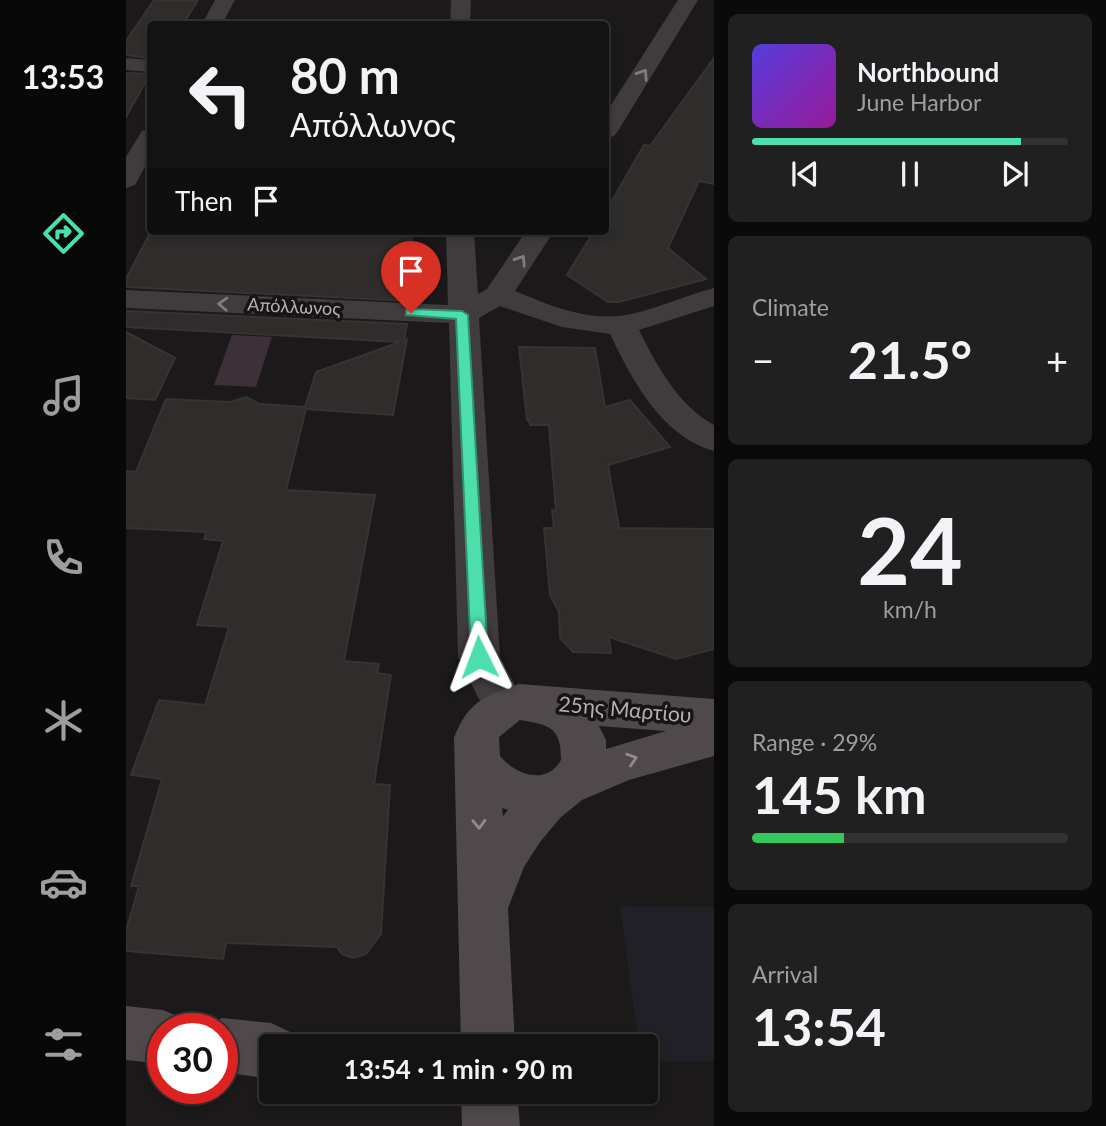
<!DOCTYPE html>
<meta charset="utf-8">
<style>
:root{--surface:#141313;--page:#212021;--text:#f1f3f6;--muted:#9d9ea0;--line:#333233;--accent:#4ddfab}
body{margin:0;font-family:Lato,sans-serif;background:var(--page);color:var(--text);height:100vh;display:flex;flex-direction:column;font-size:26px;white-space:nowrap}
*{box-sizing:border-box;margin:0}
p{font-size:23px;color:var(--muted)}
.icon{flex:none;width:38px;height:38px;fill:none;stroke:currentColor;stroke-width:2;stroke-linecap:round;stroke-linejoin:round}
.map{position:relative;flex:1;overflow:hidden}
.drawer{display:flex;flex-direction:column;gap:14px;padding:14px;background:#0b0a0a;width:392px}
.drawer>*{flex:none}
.banner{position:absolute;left:21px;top:21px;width:462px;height:214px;border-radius:7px;box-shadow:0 4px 10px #0003,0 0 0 2px var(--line);background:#141313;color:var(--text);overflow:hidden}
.speed{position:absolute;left:21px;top:1013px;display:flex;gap:14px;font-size:35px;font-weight:700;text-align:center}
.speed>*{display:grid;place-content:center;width:91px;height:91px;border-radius:50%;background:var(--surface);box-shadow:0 4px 10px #0003,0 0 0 2px var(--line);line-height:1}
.speed .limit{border:10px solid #d22;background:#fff;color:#111}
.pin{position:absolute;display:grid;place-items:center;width:60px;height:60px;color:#fff;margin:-72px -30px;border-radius:50% 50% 50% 0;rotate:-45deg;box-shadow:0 0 7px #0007}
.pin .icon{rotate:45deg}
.me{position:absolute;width:77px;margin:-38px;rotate:357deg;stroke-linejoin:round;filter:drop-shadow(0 0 5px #0008)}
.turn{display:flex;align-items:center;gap:24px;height:147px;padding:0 28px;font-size:32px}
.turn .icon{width:91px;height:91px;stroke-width:2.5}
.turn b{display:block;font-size:49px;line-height:60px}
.then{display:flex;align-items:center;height:66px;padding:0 28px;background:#0003;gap:14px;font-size:26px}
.big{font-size:52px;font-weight:700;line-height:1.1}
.drawer .card{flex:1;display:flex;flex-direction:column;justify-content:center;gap:10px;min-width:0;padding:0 24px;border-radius:10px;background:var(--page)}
.drawer .dial{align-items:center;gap:0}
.dial b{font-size:91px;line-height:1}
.song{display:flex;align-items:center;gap:21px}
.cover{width:84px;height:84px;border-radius:10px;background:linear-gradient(135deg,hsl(250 70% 55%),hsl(300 70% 35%))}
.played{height:7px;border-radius:4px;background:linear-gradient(90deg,var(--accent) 85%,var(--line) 85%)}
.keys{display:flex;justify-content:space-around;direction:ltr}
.heat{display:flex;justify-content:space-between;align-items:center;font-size:38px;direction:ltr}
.charge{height:10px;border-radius:5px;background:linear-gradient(90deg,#34c759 29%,var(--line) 0)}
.trip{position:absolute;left:133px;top:1034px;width:399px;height:70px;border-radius:7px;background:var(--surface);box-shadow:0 4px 10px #0003,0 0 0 2px var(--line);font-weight:700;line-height:70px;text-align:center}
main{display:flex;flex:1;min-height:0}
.menu{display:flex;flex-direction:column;width:126px;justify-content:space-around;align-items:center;background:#080808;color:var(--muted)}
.menu .icon{width:49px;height:49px}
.menu .active{color:var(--accent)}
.menu b{font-size:32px;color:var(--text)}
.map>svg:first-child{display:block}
</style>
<main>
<nav class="menu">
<b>13:53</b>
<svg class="icon active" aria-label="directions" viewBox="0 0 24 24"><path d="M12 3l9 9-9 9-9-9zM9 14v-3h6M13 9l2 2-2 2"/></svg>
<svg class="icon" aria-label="music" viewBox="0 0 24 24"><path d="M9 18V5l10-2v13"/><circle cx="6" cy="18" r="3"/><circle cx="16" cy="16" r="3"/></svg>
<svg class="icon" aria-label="phone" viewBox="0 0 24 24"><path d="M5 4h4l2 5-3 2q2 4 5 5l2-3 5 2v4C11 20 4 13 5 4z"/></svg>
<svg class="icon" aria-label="climate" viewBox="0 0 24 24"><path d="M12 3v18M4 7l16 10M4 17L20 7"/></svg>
<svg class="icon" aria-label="car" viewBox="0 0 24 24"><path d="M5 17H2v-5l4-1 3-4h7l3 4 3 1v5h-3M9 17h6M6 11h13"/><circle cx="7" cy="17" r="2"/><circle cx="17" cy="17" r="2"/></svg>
<svg class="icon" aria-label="filters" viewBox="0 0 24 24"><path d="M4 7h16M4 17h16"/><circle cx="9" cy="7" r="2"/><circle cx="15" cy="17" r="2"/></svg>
</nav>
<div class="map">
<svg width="588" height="1126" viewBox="0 0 588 1126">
<rect width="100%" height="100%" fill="#1b1919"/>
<!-- green -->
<path fill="#202026" d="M 494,906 L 588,907 L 588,1061 L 520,1061 L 520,1046 L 513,1046 Z"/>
<!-- water -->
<path fill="#3e3038" d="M 106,335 L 146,337 L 130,387 L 88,385 Z"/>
<!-- building -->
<path fill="#2f2c2c" stroke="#373333" stroke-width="2" d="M 28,0 L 72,0 L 57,24 L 24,24 L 24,58 L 0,55 L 0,41 Z
M 588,58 L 588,184 L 573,181 L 542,248 L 580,279 L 493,302 L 482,302 L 441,275 L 468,231 L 480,231 L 480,211 L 518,145 L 524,146 Z
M 0,73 L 24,74 L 0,117 Z
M 25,231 L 148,231 L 214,234 L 215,232 L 226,231 L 287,231 L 280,270 L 291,271 L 285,301 L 0,287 L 0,279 Z
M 0,311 L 281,324 L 278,341 L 281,339 L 267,415 L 180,409 L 160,490 L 249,495 L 218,661 L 253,664 L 251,673 L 265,675 L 248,784 L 264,785 L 255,934 L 240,954 L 227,958 L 216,954 L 211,947 L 100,943 L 97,959 L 0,951 L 0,931 L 13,886 L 5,886 L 36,779 L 5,775 L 33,700 L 79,705 L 103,627 L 71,625 L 97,541 L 78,539 L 80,532 L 0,528 L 0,471 L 10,472 L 40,399 L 104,402 L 120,397 L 134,404 L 179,407 L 190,372 L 274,342 L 0,327 Z
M 0,332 L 49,358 L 29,400 L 0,398 Z
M 393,347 L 469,348 L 479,407 L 504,400 L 544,447 L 482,465 L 493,528 L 588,529 L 588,649 L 550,659 L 483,637 L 485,653 L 447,652 L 434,638 L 433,612 L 424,595 L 418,528 L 428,528 L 426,510 L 430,511 L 423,425 L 404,425 L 403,420 L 401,420 Z"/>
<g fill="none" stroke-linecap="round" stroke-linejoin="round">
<!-- street -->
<path fill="#403b3c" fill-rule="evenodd" d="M 89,0 L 109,0 L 96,24 L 76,24 Z
M 325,0 L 345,0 L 344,24 L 324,24 Z
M 552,0 L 572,0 L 492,131 L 488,136 L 480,138 L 480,113 Z
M 0,58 L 24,60 L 24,72 L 0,70 Z
M 24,129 L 24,158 L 9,185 L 0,188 L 0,157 L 16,131 Z
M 320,231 L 348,231 L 352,294 L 361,289 L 400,231 L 428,231 L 389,291 C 425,306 465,323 505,314 C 533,308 560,295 588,288 L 588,306 L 513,330 C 531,366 552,405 588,425 L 588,451 C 536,437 506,380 484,334 L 436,327 L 374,306 L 353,318 L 374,657 L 400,706 L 393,719 L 378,724 L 363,719 L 332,657 L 323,323 L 0,308 L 0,290 L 322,305 Z"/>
<!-- secondary -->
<path fill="#4f494b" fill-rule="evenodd" d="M 393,684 L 588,699 L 588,756 L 503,780 L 456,800 L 435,817 L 414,842 L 398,867 L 382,908 L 389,1046 L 335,1046 L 328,738 C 342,702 358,696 393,684 ZM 394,720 C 424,725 435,727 435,760 C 420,786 390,775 374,756 L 373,737 ZM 473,726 L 540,731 L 480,749 L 480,740 ZM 376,808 L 382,810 L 377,816 Z
M 0,1006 L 37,1010 L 56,1018 L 61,1029 L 37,1029 L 37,1064 L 0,1060 Z
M 96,1018 L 145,1023 L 164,1032 L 171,1046 L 145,1046 L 145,1079 L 96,1072 L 96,1029 L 75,1029 L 77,1026 Z
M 335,1092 L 391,1092 L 394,1126 L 336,1126 Z"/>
</g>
<!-- one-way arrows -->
<defs><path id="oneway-chevron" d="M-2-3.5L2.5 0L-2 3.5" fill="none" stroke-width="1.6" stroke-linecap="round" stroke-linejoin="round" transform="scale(1.75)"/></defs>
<g stroke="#837a7c">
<use href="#oneway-chevron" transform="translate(517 74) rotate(-57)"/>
<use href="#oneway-chevron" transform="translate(395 260) rotate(-57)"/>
<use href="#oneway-chevron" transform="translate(97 304) rotate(-177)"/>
</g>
<g stroke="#948a8d">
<use href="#oneway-chevron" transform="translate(506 759) rotate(-18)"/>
<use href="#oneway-chevron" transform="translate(353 824) rotate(88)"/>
</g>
<!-- route -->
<path fill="#4ddfab" stroke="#32916f" stroke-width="2" d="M 285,309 L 336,311 L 342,315 L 362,657 L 359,662 L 347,662 L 345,657 L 330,319 L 280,315 L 280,310 Z"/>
<g text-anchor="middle" stroke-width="7" stroke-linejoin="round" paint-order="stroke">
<!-- far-street labels -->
<g font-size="18" fill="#b9adb1" stroke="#161414">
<text transform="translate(168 307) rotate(3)" y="6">Απόλλωνος</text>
</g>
<!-- street labels -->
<g font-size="21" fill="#b9adb1" stroke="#161414">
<text transform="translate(499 710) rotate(5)" y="7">25ης Μαρτίου</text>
</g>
</g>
</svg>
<div class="speed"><div class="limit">30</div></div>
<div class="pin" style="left:285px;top:313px;background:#d93025"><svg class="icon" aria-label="arrive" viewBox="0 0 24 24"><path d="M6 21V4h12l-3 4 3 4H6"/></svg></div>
<svg class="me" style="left:353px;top:657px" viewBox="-20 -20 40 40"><path d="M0-17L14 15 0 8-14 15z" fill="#4ddfab" stroke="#fff" stroke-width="4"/></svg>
<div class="trip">13:54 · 1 min · 90 m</div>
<div class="banner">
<div class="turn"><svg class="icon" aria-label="left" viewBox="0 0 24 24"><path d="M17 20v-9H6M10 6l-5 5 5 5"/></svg><div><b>80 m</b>Απόλλωνος</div></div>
<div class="then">Then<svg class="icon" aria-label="arrive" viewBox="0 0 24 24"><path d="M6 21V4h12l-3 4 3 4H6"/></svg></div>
</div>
</div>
<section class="drawer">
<div class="card">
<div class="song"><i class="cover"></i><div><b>Northbound</b><p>June Harbor</p></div></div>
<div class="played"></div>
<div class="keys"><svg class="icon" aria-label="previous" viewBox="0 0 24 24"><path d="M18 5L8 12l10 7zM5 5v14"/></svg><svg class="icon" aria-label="pause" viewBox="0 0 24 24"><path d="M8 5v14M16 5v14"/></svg><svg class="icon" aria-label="next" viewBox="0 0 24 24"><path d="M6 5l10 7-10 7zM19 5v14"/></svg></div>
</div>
<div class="card"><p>Climate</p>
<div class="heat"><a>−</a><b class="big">21.5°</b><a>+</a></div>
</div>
<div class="card dial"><b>24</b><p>km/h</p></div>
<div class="card"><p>Range · 29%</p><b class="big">145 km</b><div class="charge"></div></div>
<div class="card"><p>Arrival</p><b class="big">13:54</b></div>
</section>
</main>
